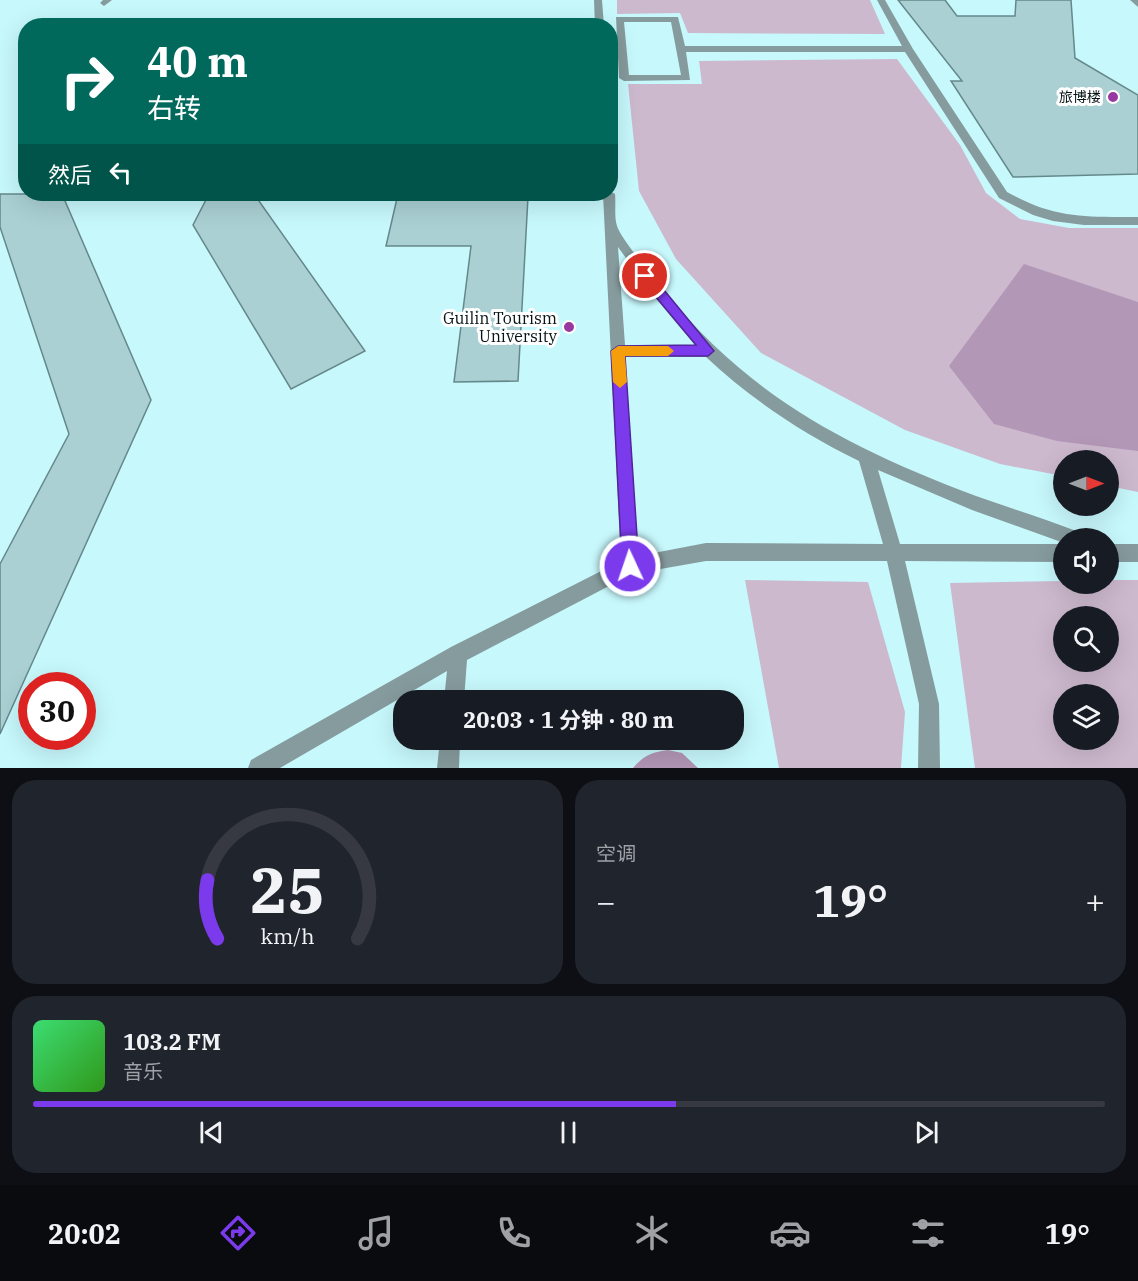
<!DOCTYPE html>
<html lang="zh">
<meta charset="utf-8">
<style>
:root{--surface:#171b24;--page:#20242c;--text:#f1f3f6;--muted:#9ea1a6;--line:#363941;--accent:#7c3aed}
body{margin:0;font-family:"IBM Plex Serif","Noto Sans SC",serif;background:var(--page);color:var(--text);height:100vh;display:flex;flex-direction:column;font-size:22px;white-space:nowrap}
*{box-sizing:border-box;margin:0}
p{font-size:20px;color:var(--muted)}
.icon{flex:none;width:33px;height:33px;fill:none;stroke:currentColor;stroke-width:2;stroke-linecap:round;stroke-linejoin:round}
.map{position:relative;height:768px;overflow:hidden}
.side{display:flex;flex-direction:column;gap:12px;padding:12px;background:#0d0f14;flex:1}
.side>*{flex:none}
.hud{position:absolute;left:18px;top:18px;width:600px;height:183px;border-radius:24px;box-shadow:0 6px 24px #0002;background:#00695c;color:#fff;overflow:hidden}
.needle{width:39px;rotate:90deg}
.buttons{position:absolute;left:1053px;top:450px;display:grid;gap:12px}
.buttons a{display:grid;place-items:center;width:66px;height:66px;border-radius:50%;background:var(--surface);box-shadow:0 6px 24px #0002;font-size:30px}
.speed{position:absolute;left:18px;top:672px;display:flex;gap:12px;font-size:30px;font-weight:700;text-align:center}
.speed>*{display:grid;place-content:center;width:78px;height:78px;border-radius:50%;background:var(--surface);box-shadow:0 6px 24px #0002;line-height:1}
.speed .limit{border:9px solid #d22;background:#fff;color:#111}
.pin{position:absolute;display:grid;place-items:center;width:51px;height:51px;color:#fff;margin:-26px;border:3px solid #fff;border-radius:50%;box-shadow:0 2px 6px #0007}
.me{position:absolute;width:66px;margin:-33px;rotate:357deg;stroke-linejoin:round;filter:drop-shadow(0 0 4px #0008)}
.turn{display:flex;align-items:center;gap:21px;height:126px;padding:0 30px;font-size:27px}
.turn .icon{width:78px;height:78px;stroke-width:2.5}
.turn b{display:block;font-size:42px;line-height:51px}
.then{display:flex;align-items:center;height:57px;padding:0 30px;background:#0003;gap:12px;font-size:22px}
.big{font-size:45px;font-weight:700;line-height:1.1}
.side .tile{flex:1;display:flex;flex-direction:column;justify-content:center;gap:9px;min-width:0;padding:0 21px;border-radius:24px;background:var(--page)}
.side .dial{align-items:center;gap:0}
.dial svg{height:156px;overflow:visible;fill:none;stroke:var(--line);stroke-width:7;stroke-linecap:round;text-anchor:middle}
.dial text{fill:var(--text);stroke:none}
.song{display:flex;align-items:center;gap:18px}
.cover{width:72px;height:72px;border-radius:9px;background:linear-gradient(135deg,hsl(140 70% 55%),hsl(110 70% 35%))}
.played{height:6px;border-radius:3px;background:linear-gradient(90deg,var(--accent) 60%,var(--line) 60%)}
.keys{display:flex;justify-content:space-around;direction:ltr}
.heat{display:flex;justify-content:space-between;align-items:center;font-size:33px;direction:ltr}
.side .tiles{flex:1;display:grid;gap:12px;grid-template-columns:1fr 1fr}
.tile:last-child{grid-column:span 2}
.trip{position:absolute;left:393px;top:690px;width:351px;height:60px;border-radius:24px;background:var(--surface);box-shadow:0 6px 24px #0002;font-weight:700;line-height:60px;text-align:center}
.tab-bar{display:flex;height:96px;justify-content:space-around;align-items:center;background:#090b0e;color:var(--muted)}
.tab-bar .icon{width:42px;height:42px}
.tab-bar .current{color:var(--accent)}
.tab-bar b{font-size:27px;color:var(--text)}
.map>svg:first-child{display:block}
</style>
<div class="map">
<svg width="1138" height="768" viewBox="0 0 1138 768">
<rect width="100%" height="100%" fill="#ddfbfd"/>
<!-- built -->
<path fill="#c7f8fc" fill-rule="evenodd" d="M 0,0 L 1138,0 L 1138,768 L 0,768 ZM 26,26 L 610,26 L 610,194 L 26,194 ZM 1064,460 L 1108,460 L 1108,506 L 1064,506 ZM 1064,538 L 1108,538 L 1108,584 L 1064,584 ZM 1064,616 L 1108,616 L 1108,662 L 1064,662 ZM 32,686 L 82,686 L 82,736 L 32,736 ZM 1064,694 L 1108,694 L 1108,740 L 1064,740 ZM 404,700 L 734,700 L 734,740 L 404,740 Z"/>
<!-- green -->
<path fill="#cdb9ce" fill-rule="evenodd" d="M 617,0 L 870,0 L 885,34 L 688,33 L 680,13 L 617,14 Z
M 897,59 L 960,145 L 986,193 L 1020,219 L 1069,228 L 1138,228 L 1138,492 L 1109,486 L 1108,460 L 1064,460 L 1063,476 L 1000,464 L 905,430 L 761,353 L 676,259 L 639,191 L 628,84 L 702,84 L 699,61 Z
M 745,580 L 868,582 L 905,712 L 901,768 L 779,768 Z
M 1109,580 L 1138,580 L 1138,768 L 975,768 L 950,583 L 1063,581 L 1064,584 L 1108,584 ZM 1064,616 L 1108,616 L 1108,662 L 1064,662 ZM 1064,694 L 1108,694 L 1108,740 L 1064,740 Z"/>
<!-- water -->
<path fill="#b397b6" d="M 1024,264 L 1138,302 L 1138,451 L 1057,441 L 994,424 L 949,366 Z
M 668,750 L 682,753 L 698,768 L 633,768 C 643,756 652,752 668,750 Z"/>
<!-- building -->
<path fill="#aad0d3" stroke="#65888b" stroke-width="1.5" d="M 898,0 L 945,0 L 957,16 L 1015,16 L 1016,0 L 1071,0 L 1075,58 L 1138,95 L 1138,174 L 1013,177 L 951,81 L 962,81 Z
M 0,194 L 62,194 L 151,400 L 0,734 L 0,564 L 69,434 L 0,227 Z
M 209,194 L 254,194 L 365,351 L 291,389 L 193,225 Z
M 398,194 L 459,194 L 459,198 L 528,197 L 518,381 L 454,382 L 471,246 L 386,246 Z"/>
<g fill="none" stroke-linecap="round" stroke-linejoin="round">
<!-- minor -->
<path fill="#869b9d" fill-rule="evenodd" d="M 103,0 L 112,0 L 104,6 L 100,3 Z
M 594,0 L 602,0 L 604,26 L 595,26 Z
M 877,0 L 885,0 L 913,49 L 1007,192 C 1055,219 1085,217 1138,217 L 1138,225 L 1084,225 L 1053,221 L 1033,215 L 999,198 L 905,52 L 686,52 L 690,80 L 624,81 L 619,78 L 616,17 L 678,17 L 685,46 L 902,46 ZM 624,22 L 671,22 L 681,75 L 629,75 Z
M 1130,0 L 1138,0 L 1138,7 Z
M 610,191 L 615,194 C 616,204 614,217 617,226 C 621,239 655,279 665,292 C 752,399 850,448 976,496 C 1010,508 1045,519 1079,532 L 1082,538 L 1064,538 L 1064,543 L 972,510 L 878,470 L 900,544 L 1064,544 L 1064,562 L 905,561 L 939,704 L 940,768 L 918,768 L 919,704 L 887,561 L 706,561 L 632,574 L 467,660 L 464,700 L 444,700 L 447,671 L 280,768 L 248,768 L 251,760 L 451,647 L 621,561 L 603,194 L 610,194 ZM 618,247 L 652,294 L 695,345 L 625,345 ZM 625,357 L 706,357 C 752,400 802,433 859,461 L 883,544 L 706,543 L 638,556 Z
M 1108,544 L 1138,544 L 1138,562 L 1108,562 Z
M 440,740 L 460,740 L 459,768 L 437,768 Z"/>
</g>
<!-- route -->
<path fill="#7c3aed" stroke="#51269a" stroke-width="1.5" d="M 645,272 L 650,273 L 714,351 L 708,356 L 625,356 L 639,566 L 636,572 L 630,574 L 624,572 L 622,566 L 611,351 L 618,346 L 696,345 L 641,279 L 639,276 Z"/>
<!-- slow -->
<path fill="#f59e0b" d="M 618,346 L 668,346 L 674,351 L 668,356 L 625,356 L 627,382 L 620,388 L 613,382 L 611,351 Z"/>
<!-- markers -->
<g fill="#9839a2" stroke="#fff" stroke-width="2">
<circle cx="1113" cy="97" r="6"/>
<circle cx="569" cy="327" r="6"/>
</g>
<g text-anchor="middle" stroke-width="6" stroke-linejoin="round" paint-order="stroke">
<!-- far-poi labels -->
<g font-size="14" fill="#071416" stroke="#fff" text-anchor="end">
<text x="1101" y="102">旅博楼</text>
</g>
<!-- poi labels -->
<g font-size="16" fill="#071416" stroke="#fff" text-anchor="end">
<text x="557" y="324">Guilin Tourism<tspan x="557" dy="18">University</tspan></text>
</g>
</g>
</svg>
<div class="buttons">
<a><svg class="needle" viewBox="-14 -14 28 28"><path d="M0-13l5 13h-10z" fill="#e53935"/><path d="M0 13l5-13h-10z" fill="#9ea1a6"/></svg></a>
<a><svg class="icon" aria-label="sound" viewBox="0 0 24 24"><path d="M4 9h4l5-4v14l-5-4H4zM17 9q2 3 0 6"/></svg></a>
<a><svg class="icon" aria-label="search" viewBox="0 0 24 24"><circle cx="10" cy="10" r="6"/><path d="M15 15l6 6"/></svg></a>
<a><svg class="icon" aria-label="layers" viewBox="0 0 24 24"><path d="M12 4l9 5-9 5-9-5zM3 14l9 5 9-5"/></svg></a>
</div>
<div class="speed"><div class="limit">30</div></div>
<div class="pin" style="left:645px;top:276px;background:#d93025"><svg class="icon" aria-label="arrive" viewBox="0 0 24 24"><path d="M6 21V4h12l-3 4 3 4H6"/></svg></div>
<svg class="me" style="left:630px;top:566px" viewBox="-20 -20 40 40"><circle r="17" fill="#7c3aed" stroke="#fff" stroke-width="3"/><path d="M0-11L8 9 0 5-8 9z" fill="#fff"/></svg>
<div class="trip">20:03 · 1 分钟 · 80 m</div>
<div class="hud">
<div class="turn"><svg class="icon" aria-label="right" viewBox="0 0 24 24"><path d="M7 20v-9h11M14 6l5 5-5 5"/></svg><div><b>40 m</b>右转</div></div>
<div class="then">然后<svg class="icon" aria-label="left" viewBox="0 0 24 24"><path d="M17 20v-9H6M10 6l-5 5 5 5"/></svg></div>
</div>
</div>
<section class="side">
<div class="tiles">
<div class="tile dial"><svg viewBox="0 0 100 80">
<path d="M14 69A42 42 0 1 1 86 69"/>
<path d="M14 69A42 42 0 0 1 9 39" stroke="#7c3aed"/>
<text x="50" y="56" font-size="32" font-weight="700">25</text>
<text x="50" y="72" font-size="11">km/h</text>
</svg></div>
<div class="tile"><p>空调</p>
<div class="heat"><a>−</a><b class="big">19°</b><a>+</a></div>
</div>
<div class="tile">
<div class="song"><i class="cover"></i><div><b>103.2 FM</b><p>音乐</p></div></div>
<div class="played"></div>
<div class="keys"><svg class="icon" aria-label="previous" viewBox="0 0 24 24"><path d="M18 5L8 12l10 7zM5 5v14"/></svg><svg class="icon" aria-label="pause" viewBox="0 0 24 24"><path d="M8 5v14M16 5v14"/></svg><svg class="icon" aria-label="next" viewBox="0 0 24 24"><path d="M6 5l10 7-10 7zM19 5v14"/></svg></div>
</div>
</div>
</section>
<nav class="tab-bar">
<b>20:02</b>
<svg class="icon current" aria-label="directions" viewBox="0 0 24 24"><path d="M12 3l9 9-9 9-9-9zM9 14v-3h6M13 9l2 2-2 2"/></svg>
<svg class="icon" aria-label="music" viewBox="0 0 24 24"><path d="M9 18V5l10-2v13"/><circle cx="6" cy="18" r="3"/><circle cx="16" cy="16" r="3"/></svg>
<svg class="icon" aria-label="phone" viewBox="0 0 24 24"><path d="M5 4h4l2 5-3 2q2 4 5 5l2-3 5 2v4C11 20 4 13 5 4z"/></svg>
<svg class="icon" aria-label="climate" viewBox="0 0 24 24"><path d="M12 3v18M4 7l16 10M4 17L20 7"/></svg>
<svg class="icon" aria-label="car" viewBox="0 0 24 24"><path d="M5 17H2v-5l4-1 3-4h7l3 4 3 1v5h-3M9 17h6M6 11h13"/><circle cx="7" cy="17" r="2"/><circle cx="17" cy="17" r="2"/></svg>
<svg class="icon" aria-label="filters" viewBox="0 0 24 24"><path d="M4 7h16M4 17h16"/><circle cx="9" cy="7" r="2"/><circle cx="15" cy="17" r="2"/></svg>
<b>19°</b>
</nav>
